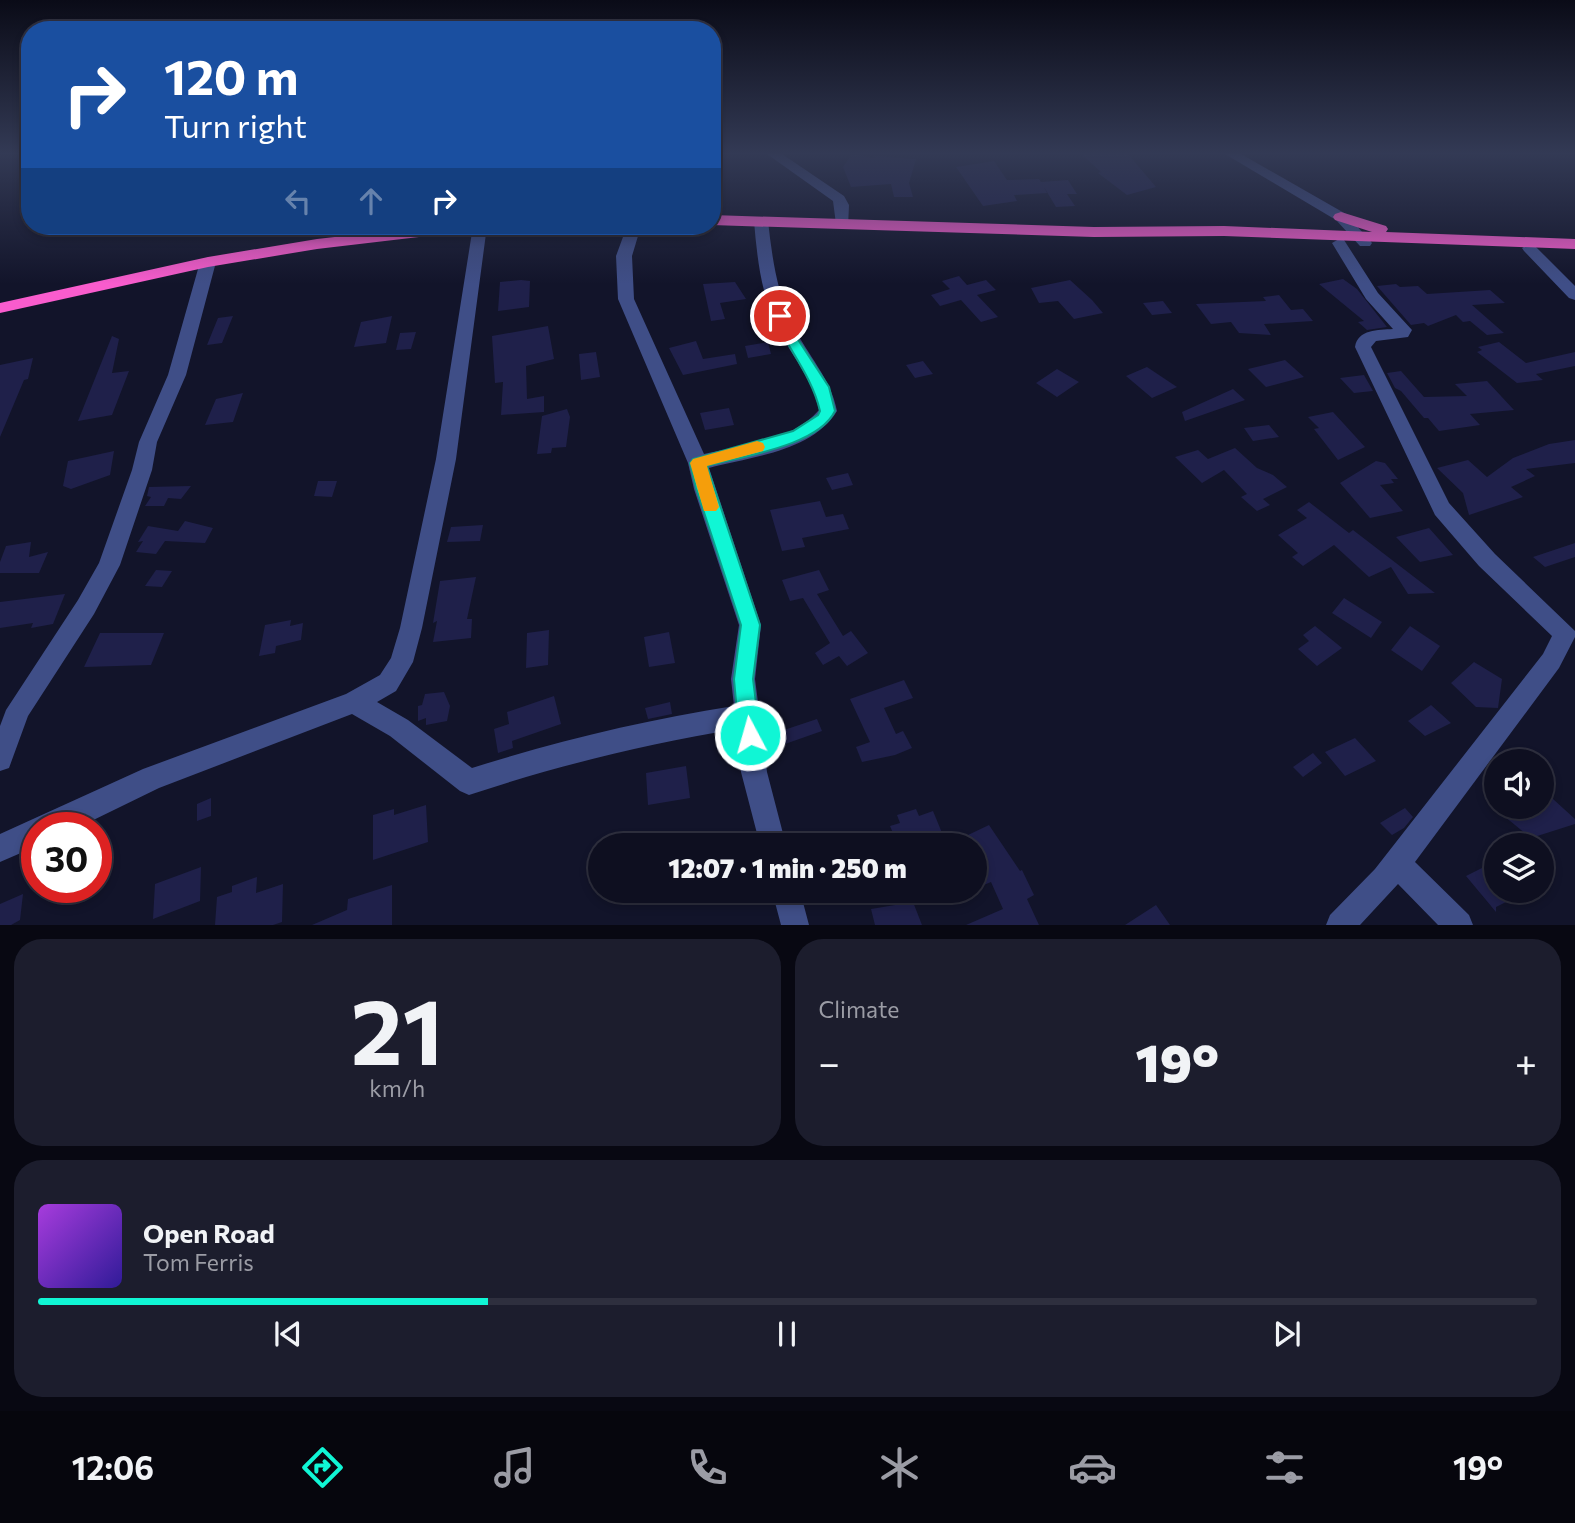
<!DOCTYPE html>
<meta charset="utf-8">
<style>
:root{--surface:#0e0f20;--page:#1c1d2d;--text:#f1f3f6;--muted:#9b9ca5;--line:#2e2f3e;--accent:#10f6d5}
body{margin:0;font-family:Commissioner,sans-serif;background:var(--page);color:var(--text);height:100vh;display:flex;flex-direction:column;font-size:26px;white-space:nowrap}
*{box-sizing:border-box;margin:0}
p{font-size:23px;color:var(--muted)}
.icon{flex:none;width:38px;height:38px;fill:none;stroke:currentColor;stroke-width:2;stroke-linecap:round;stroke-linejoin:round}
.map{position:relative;height:925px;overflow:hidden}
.drawer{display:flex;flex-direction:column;gap:14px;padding:14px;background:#080812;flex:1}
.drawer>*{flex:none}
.guide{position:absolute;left:21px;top:21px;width:700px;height:214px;border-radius:28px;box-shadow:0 4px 10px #0003,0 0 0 2px var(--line);background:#1a4fa0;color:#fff;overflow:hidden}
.controls{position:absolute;left:1484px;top:749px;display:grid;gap:14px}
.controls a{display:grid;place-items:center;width:70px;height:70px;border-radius:50%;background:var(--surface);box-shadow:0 4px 10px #0003,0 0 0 2px var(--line);font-size:35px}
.speed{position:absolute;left:21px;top:812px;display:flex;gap:14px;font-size:35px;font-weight:700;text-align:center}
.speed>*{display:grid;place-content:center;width:91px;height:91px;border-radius:50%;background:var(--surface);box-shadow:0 4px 10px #0003,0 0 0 2px var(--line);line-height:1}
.speed .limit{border:10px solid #d22;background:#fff;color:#111}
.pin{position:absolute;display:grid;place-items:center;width:60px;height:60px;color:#fff;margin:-30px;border:4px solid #fff;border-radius:50%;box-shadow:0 2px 7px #0007}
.me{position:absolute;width:77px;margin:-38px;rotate:354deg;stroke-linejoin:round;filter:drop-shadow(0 0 5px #0008)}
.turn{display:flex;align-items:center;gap:24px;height:147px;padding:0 28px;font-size:32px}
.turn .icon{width:91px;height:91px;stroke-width:2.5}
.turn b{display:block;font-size:49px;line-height:60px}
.lanes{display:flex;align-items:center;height:66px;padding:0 28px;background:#0003;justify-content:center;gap:35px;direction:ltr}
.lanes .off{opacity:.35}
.big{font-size:52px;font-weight:800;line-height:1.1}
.drawer .widget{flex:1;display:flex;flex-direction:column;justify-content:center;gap:10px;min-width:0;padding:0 24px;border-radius:28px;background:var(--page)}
.drawer .dial{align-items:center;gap:0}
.dial b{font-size:91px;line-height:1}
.song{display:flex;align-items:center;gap:21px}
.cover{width:84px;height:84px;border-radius:10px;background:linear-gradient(135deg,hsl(280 70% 55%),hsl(250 70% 35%))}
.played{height:7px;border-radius:4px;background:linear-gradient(90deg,var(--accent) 30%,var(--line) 30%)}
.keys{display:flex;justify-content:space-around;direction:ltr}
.heat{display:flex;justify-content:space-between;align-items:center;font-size:38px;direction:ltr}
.drawer .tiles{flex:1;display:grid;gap:14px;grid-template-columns:1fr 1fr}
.widget:last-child{grid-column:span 2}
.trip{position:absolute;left:588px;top:833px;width:399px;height:70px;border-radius:35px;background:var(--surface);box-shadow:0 4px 10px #0003,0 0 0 2px var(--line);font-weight:800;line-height:70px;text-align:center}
.dock{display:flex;height:112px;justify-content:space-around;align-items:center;background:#06060d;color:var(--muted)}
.dock .icon{width:49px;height:49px}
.dock .current{color:var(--accent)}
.dock b{font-size:32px;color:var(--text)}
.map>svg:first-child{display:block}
</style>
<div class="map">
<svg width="1575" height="925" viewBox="0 0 1575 925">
<rect width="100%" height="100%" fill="#12142a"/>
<!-- building -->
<path fill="#1f204a" d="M 852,154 L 874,158 L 875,156 L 916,159 L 909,183 L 913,197 L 894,197 L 891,184 L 851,187 L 843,167 Z
M 1081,154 L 1128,154 L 1156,187 L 1127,195 L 1098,173 L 1101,172 Z
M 994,161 L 1007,180 L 1039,179 L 1041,182 L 1068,180 L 1077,194 L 1067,194 L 1075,206 L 1056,207 L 1044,187 L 1047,193 L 1014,195 L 1017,201 L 983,206 L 956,167 Z
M 959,276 L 967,285 L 986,280 L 996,290 L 977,295 L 998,317 L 981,322 L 961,300 L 940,306 L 931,295 L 950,289 L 942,281 Z
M 1343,279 L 1357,289 L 1387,327 L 1367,330 L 1358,322 L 1364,321 L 1319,284 Z
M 521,280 L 530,281 L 529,307 L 498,311 L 500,282 Z
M 1070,280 L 1092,300 L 1103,313 L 1074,319 L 1058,301 L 1039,303 L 1031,288 Z
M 735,282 L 746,299 L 720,303 L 725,319 L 711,321 L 703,284 Z
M 1396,284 L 1400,287 L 1418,286 L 1427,294 L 1490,290 L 1505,303 L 1472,305 L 1504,333 L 1487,335 L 1470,321 L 1463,322 L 1456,315 L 1428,326 L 1424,323 L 1411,325 L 1377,286 Z
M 1279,295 L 1291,310 L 1303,309 L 1313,321 L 1264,324 L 1271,335 L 1239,333 L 1231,322 L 1211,324 L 1196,304 L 1266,301 L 1263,297 Z
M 1163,301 L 1172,313 L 1152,315 L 1143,303 Z
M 233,316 L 222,343 L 207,345 L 218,318 Z
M 392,316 L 386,343 L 354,347 L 361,322 Z
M 548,326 L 554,359 L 526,366 L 527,399 L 544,396 L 544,412 L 501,415 L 503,382 L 495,383 L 492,336 Z
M 416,332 L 411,349 L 396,350 L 400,333 Z
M 112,336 L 119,339 L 112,373 L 129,371 L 112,415 L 78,421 Z
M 696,341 L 703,359 L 735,354 L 737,364 L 683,375 L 669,348 Z
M 768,342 L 771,354 L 748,358 L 745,346 Z
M 1499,342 L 1526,363 L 1575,352 L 1575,366 L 1536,374 L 1543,380 L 1517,383 L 1477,352 L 1482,350 L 1478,347 Z
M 596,352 L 600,377 L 581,380 L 579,354 Z
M 33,358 L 28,379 L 24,380 L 0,437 L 0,365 Z
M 1285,360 L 1304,377 L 1266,387 L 1248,369 Z
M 923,361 L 933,374 L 915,378 L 906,365 Z
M 1147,367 L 1177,387 L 1152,398 L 1126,376 Z
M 1057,369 L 1079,382 L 1057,397 L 1036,383 Z
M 1401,371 L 1424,397 L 1467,396 L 1455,384 L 1487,381 L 1514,410 L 1470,414 L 1480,425 L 1439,431 L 1428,418 L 1424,418 L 1401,391 L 1395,388 L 1387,373 Z
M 1364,375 L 1373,391 L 1354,393 L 1340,378 Z
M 1233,389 L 1245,400 L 1185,421 L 1182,412 Z
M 243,393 L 233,422 L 205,425 L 216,399 Z
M 729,408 L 734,425 L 705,430 L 700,413 Z
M 567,409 L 570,417 L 566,447 L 552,448 L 551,453 L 537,454 L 542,416 Z
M 1333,412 L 1365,447 L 1338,460 L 1314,429 L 1319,428 L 1308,417 Z
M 1269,425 L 1279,437 L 1253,441 L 1244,428 Z
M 1575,440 L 1575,463 L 1526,469 L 1535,476 L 1511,487 L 1523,497 L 1469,515 L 1463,493 L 1437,468 L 1468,460 L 1487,477 L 1513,458 L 1549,444 Z
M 1235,448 L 1257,468 L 1273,475 L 1287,487 L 1263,499 L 1270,505 L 1257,511 L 1241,497 L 1247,494 L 1224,470 L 1202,483 L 1175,457 L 1198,450 L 1208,459 Z
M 114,451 L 110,475 L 71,489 L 63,486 L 68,461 Z
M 1376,461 L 1385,463 L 1398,479 L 1391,479 L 1394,483 L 1380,485 L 1403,511 L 1370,518 L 1340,483 Z
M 848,473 L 853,485 L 832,490 L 826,478 Z
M 318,481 L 337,481 L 332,497 L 314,496 Z
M 191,486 L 181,499 L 168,498 L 164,506 L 145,506 L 151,497 L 147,496 L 149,487 Z
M 820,501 L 826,517 L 843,514 L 849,529 L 802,538 L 805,547 L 782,551 L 770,510 Z
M 1309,502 L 1349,533 L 1353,530 L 1435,593 L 1408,594 L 1391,567 L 1369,577 L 1334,545 L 1303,566 L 1292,557 L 1298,553 L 1278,535 L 1307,518 L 1297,510 Z
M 185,521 L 213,528 L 205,543 L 165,541 L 156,554 L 136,552 L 143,541 L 138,542 L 148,526 L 178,531 Z
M 483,525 L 480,541 L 447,542 L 451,527 Z
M 1429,528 L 1453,555 L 1420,562 L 1396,537 Z
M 31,542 L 29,557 L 48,552 L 39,573 L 0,573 L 0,562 L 6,546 Z
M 1575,543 L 1575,557 L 1545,567 L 1533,557 Z
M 156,570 L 172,571 L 162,587 L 145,586 Z
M 819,570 L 829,590 L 817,594 L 843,636 L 851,631 L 868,653 L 847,666 L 839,656 L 823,665 L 815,653 L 830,643 L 803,598 L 790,601 L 782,580 Z
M 476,577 L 467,619 L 472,619 L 471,638 L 433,642 L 437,621 L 433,623 L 440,581 Z
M 65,594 L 53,624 L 31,628 L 33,623 L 0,628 L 0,602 Z
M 1344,598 L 1382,622 L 1371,638 L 1332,613 Z
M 291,620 L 290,626 L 303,623 L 301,640 L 276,646 L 275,653 L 259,656 L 265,625 Z
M 1315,626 L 1342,648 L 1317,666 L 1298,649 L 1309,641 L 1303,635 Z
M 1410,626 L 1440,646 L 1422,671 L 1391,650 Z
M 549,630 L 548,665 L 526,668 L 527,633 Z
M 669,632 L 675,663 L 649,667 L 644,637 Z
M 100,633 L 164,633 L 151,665 L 84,667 Z
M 1474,662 L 1502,679 L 1498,708 L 1476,707 L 1451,683 Z
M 904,680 L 913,698 L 884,708 L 896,734 L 903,731 L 912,748 L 895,755 L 862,762 L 856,747 L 870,742 L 850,699 Z
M 444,692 L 450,706 L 447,721 L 426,725 L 426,718 L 418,721 L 418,706 L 422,705 L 425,694 Z
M 554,696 L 561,724 L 512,741 L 513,748 L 498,753 L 494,729 L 509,724 L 507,712 Z
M 670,702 L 672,714 L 648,719 L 645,708 Z
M 1431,705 L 1451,723 L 1425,736 L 1408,721 Z
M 817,719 L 822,731 L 785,744 L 778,732 Z
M 1355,738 L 1376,761 L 1345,776 L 1325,752 Z
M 1313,753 L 1322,763 L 1303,777 L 1293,767 Z
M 686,766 L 690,798 L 648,805 L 646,773 Z
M 1542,789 L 1575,819 L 1575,824 L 1531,838 L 1493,807 L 1542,807 Z
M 211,798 L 211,816 L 197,821 L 197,804 Z
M 426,805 L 428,842 L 373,860 L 373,815 L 394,809 L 394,815 Z
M 1405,808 L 1413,817 L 1404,828 L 1392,835 L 1380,823 Z
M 916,809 L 919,816 L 933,811 L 947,845 L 989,825 L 1020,871 L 1022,870 L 1034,895 L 1027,899 L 1039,925 L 966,925 L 1003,909 L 991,882 L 979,887 L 975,879 L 975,845 L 898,845 L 890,826 L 900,823 L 897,815 Z
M 1496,861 L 1496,891 L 1528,891 L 1496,907 L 1496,912 L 1466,876 Z
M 201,867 L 200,901 L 153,919 L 155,884 Z
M 257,877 L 256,893 L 283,884 L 282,922 L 273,925 L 215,925 L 217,897 L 232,892 L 232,886 Z
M 392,885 L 392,925 L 312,925 L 347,910 L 348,899 Z
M 23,894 L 20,920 L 11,925 L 0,925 L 0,904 Z
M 913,902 L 922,925 L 875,925 L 871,909 Z
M 1156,905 L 1170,925 L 1125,925 Z"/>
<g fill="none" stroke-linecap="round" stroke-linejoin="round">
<!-- minor -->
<path fill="#3f4e87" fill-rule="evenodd" d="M 767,154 L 782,154 L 844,196 L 849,205 L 848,227 L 843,228 L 836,224 L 833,201 Z
M 1225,154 L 1241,154 L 1346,214 L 1372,243 L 1370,246 L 1360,246 L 1336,220 Z
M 761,217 L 768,221 C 772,257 777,293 793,325 C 807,355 831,378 837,411 C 813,451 751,457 709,468 L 761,625 L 755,679 L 767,772 L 786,845 L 760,845 L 741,772 L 737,729 C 646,744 556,766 469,795 L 460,791 L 390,736 L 352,714 L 159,788 L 77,828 L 37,828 L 37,846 L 0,862 L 0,834 L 143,769 L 346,694 L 380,675 L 391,658 L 400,628 L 436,459 L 473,226 L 487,226 L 456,459 L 422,628 L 413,662 L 396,691 L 377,702 L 408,720 L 472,768 C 557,741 645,720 734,706 L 731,679 L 739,625 L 694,489 L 688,463 L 618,299 L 616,256 L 627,226 L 641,226 L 632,256 L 634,299 L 704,454 C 741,446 793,441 819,410 C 813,379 791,355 777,327 C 761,294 757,257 754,221 Z
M 1339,239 L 1344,240 L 1378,293 L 1412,330 L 1408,337 L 1376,341 L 1371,347 L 1449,503 L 1495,554 L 1575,631 L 1575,637 L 1559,668 L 1415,862 L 1469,915 L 1473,925 L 1438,925 L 1398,884 L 1360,925 L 1326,925 L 1330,915 L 1375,869 L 1543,654 L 1552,636 L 1479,566 L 1435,515 L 1355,347 C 1358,329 1378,330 1393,329 L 1366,299 L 1332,243 Z
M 1529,244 L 1534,245 L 1575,286 L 1575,300 L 1569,298 L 1524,251 L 1522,248 Z
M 208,257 L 216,262 L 186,375 L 157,442 L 152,470 L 120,565 L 94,614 L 28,716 L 9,768 L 0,771 L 0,726 L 6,710 L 78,600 L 99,563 L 132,470 L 139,442 L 168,375 L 200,262 Z
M 772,891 L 800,891 L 809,925 L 781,925 Z"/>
<!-- highway -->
<path fill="#f95ccd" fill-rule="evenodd" d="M 1341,212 L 1386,226 L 1388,229 L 1386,232 L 1575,239 L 1575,249 L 1224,236 L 1094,237 L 712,225 L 712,215 L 1094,227 L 1224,226 L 1372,232 L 1335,220 L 1333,217 L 1335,214 Z
M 432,226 L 478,226 L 470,231 L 317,249 L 208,267 L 0,313 L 0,303 L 208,257 L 317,239 Z"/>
</g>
<!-- sky -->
<linearGradient id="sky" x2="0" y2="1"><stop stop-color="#0a0b17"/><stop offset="0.54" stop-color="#333a55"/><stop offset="1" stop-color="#333a55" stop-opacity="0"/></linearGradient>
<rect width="1575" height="284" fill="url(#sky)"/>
<!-- route -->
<path fill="#10f6d5" stroke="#0aa08a" stroke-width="2" d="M 780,312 L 787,316 L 797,338 L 829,387 L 835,411 C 818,446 743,456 707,466 L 760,625 L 753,679 L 760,735 L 757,742 L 750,745 L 742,742 L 739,735 L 734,679 L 741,625 L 696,488 L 690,463 L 693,459 L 793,431 L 818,415 L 820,411 C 812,376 788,349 773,316 Z"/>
<!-- slow -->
<path fill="#f59e0b" d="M 757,441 L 763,443 L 765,447 L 763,451 L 707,466 L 719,507 L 716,511 L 704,511 L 690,463 L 693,459 Z"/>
</svg>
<div class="controls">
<a><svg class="icon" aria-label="sound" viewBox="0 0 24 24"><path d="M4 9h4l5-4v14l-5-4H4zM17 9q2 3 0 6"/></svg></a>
<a><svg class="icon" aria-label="layers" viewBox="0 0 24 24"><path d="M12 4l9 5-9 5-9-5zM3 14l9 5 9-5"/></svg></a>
</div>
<div class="speed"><div class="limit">30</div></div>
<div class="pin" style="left:780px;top:316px;background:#d93025"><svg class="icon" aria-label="arrive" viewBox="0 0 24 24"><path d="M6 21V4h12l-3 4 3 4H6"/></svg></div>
<svg class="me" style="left:750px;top:735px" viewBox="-20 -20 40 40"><circle r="17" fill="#10f6d5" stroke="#fff" stroke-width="3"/><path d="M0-11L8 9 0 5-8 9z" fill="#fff"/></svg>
<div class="trip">12:07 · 1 min · 250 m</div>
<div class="guide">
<div class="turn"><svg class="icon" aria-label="right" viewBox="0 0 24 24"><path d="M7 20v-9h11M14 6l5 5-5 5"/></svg><div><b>120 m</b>Turn right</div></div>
<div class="lanes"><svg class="icon off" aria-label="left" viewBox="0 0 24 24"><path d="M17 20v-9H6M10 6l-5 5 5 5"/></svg><svg class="icon off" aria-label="ahead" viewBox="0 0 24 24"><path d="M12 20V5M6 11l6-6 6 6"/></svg><svg class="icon" aria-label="right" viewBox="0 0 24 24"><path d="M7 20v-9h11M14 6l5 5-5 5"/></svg></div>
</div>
</div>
<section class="drawer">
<div class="tiles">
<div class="widget dial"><b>21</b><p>km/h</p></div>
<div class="widget"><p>Climate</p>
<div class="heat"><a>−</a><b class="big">19°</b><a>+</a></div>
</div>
<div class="widget">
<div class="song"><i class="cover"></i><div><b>Open Road</b><p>Tom Ferris</p></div></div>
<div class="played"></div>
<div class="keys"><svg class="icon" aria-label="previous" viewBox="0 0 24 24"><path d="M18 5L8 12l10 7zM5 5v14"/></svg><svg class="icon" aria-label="pause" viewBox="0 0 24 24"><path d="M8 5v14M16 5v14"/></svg><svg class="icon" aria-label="next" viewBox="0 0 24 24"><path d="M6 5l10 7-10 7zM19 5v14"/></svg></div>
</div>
</div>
</section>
<nav class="dock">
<b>12:06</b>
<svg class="icon current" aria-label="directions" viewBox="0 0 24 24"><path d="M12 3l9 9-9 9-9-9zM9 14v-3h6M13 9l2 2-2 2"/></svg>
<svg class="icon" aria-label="music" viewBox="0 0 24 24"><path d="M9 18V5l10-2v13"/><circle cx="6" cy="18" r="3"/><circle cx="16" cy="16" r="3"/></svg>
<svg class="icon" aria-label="phone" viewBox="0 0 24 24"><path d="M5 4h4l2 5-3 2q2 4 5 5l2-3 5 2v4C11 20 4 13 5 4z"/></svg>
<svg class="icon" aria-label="climate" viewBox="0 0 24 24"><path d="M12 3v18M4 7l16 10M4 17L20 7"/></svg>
<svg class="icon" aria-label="car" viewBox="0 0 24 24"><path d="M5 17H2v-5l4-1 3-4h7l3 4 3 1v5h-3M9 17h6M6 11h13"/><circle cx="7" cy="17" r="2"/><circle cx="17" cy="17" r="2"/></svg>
<svg class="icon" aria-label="filters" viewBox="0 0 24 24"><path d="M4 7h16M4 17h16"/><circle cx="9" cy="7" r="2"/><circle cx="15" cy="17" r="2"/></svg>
<b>19°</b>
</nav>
